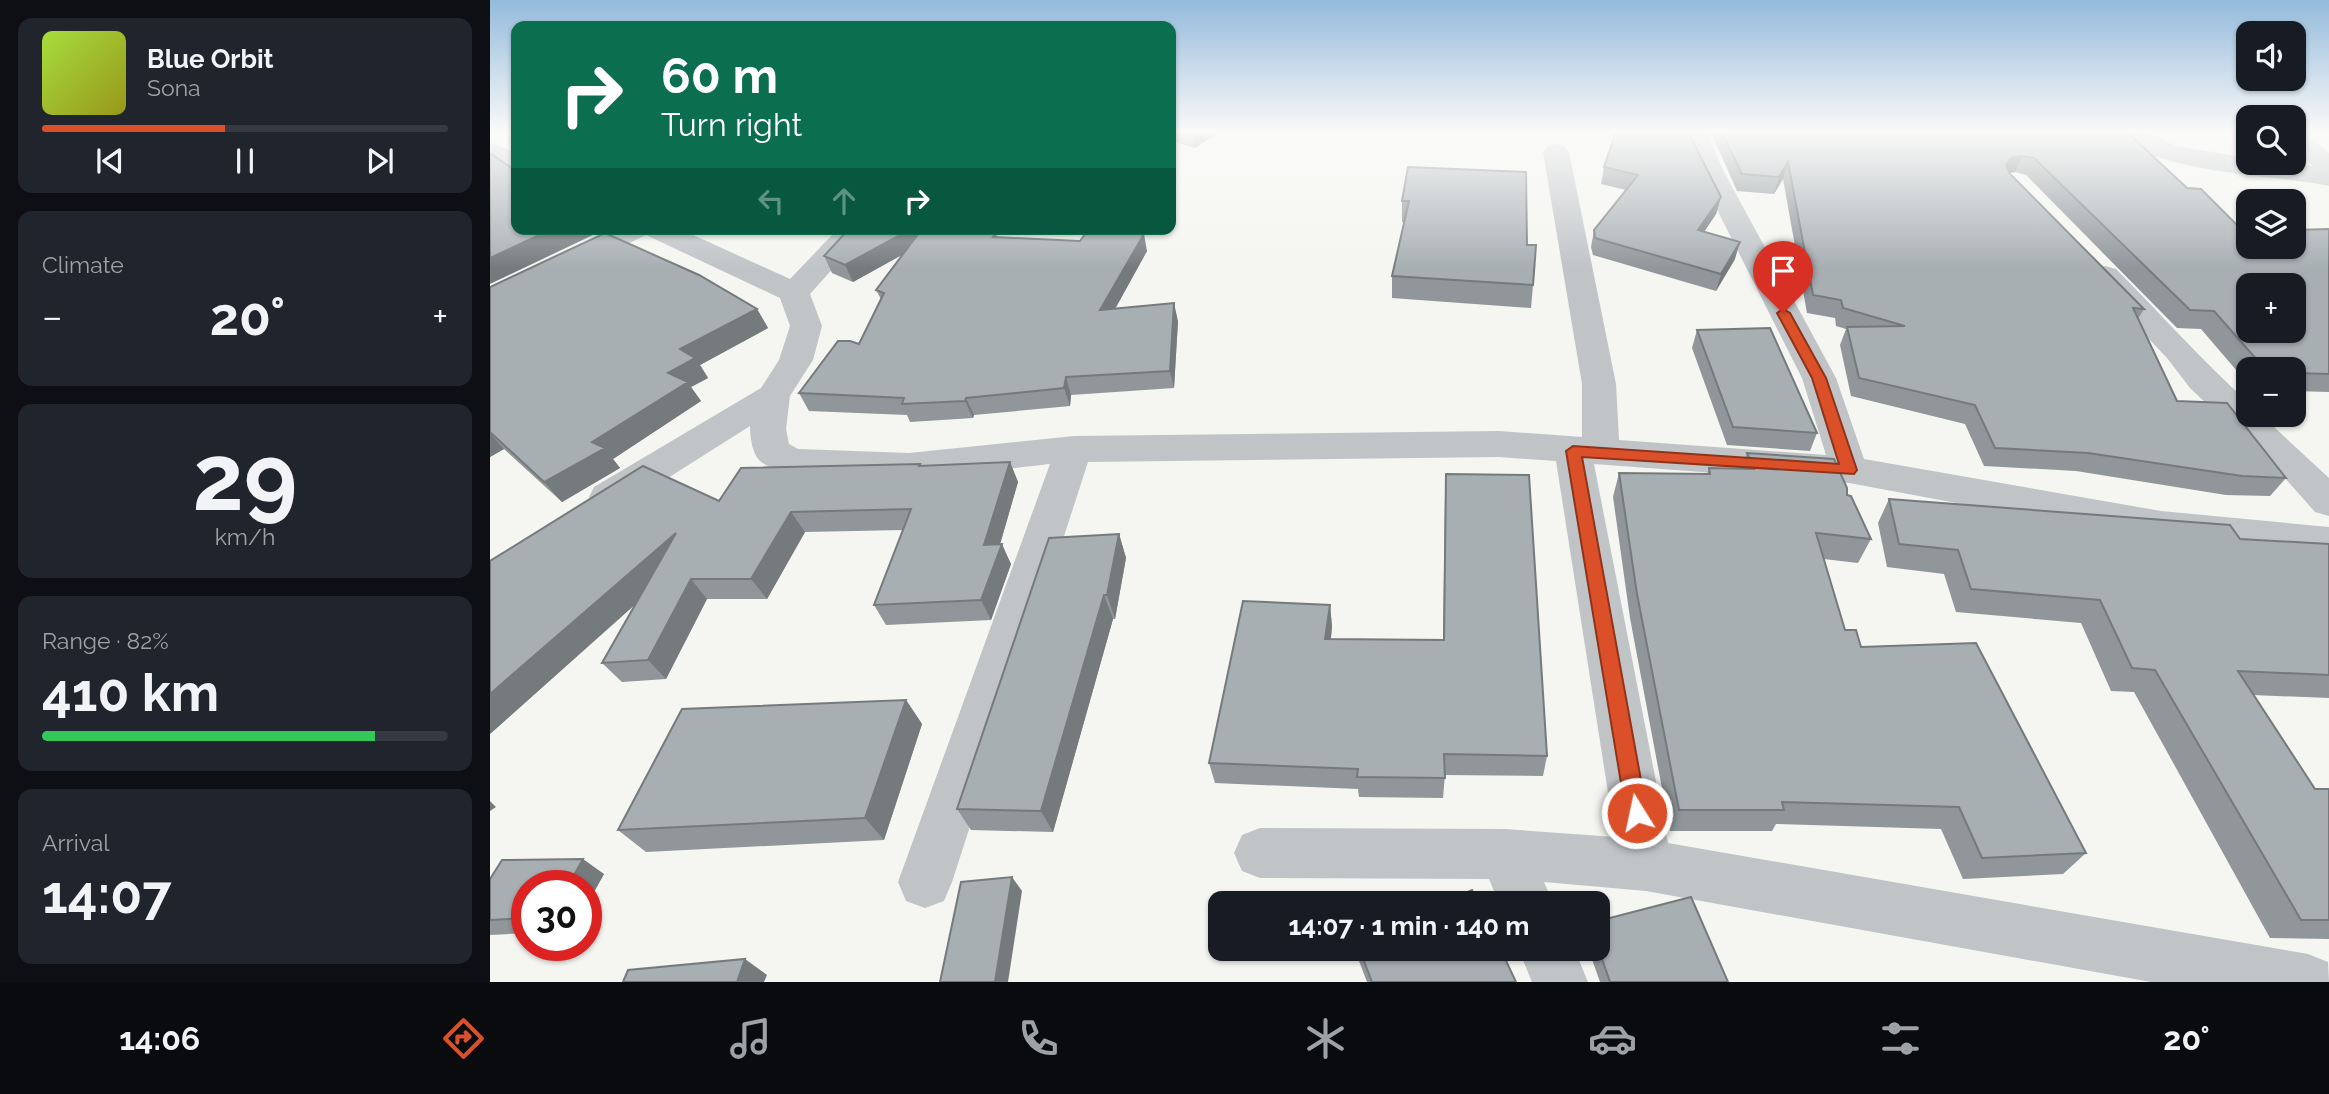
<!DOCTYPE html>
<meta charset="utf-8">
<style>
:root{--surface:#171b24;--page:#20242c;--text:#f1f3f6;--muted:#9ea1a6;--line:#363941;--accent:#dc5029}
body{margin:0;font-family:Raleway,sans-serif;background:var(--page);color:var(--text);height:100vh;display:flex;flex-direction:column;font-size:26px;white-space:nowrap}
*{box-sizing:border-box;margin:0}
p{font-size:23px;color:var(--muted)}
.icon{flex:none;width:38px;height:38px;fill:none;stroke:currentColor;stroke-width:2;stroke-linecap:round;stroke-linejoin:round}
.map{position:relative;flex:1;overflow:hidden}
.drawer{display:flex;flex-direction:column;gap:18px;padding:18px;background:#0d0f14;width:490px}
.drawer>*{flex:none}
.guide{position:absolute;left:21px;top:21px;width:665px;height:214px;border-radius:14px;box-shadow:0 2px 5px #0004;background:#0b6e4f;color:#fff;overflow:hidden}
.buttons{position:absolute;left:1746px;top:21px;display:grid;gap:14px}
.buttons a{display:grid;place-items:center;width:70px;height:70px;border-radius:14px;background:var(--surface);box-shadow:0 2px 5px #0004;font-size:35px}
.speed{position:absolute;left:21px;top:870px;display:flex;gap:14px;font-size:35px;font-weight:700;text-align:center}
.speed>*{display:grid;place-content:center;width:91px;height:91px;border-radius:50%;background:var(--surface);box-shadow:0 2px 5px #0004;line-height:1}
.speed .limit{border:10px solid #d22;background:#fff;color:#111}
.pin{position:absolute;display:grid;place-items:center;width:60px;height:60px;color:#fff;margin:-72px -30px;border-radius:50% 50% 50% 0;rotate:-45deg;box-shadow:0 0 7px #0007}
.pin .icon{rotate:45deg}
.me{position:absolute;width:77px;margin:-38px;rotate:350deg;stroke-linejoin:round;filter:drop-shadow(0 0 5px #0008)}
.turn{display:flex;align-items:center;gap:24px;height:147px;padding:0 35px;font-size:32px}
.turn .icon{width:91px;height:91px;stroke-width:2.5}
.turn b{display:block;font-size:49px;line-height:60px}
.lanes{display:flex;align-items:center;height:66px;padding:0 35px;background:#0003;justify-content:center;gap:35px;direction:ltr}
.lanes .off{opacity:.35}
.big{font-size:52px;font-weight:700;line-height:1.1}
.drawer .widget{flex:1;display:flex;flex-direction:column;justify-content:center;gap:10px;min-width:0;padding:0 24px;border-radius:14px;background:var(--page)}
.drawer .dial{align-items:center;gap:0}
.dial b{font-size:91px;line-height:1}
.song{display:flex;align-items:center;gap:21px}
.cover{width:84px;height:84px;border-radius:10px;background:linear-gradient(135deg,hsl(80 70% 55%),hsl(60 70% 35%))}
.played{height:7px;border-radius:4px;background:linear-gradient(90deg,var(--accent) 45%,var(--line) 45%)}
.keys{display:flex;justify-content:space-around;direction:ltr}
.heat{display:flex;justify-content:space-between;align-items:center;font-size:38px;direction:ltr}
.charge{height:10px;border-radius:5px;background:linear-gradient(90deg,#34c759 82%,var(--line) 0)}
.trip{position:absolute;left:718px;top:891px;width:402px;height:70px;border-radius:14px;background:var(--surface);box-shadow:0 2px 5px #0004;font-weight:700;line-height:70px;text-align:center}
.tab-bar{display:flex;height:112px;justify-content:space-around;align-items:center;background:#090b0e;color:var(--muted)}
.tab-bar .icon{width:49px;height:49px}
.tab-bar .current{color:var(--accent)}
.tab-bar b{font-size:32px;color:var(--text)}
main{display:flex;flex:1;min-height:0}
.map>svg:first-child{display:block}
</style>
<main>
<section class="drawer">
<div class="widget">
<div class="song"><i class="cover"></i><div><b>Blue Orbit</b><p>Sona</p></div></div>
<div class="played"></div>
<div class="keys"><svg class="icon" aria-label="previous" viewBox="0 0 24 24"><path d="M18 5L8 12l10 7zM5 5v14"/></svg><svg class="icon" aria-label="pause" viewBox="0 0 24 24"><path d="M8 5v14M16 5v14"/></svg><svg class="icon" aria-label="next" viewBox="0 0 24 24"><path d="M6 5l10 7-10 7zM19 5v14"/></svg></div>
</div>
<div class="widget"><p>Climate</p>
<div class="heat"><a>−</a><b class="big">20°</b><a>+</a></div>
</div>
<div class="widget dial"><b>29</b><p>km/h</p></div>
<div class="widget"><p>Range · 82%</p><b class="big">410 km</b><div class="charge"></div></div>
<div class="widget"><p>Arrival</p><b class="big">14:07</b></div>
</section>
<div class="map">
<svg width="1839" height="982" viewBox="0 0 1839 982">
<rect width="100%" height="100%" fill="#f5f5f1"/>
<g fill="none" stroke-linecap="round" stroke-linejoin="round">
<!-- street -->
<path fill="#c0c4c7" fill-rule="evenodd" d="M 1195,132 L 1220,132 L 1220,140 L 1234,172 L 1346,378 L 1374,459 L 1671,511 L 1839,527 L 1839,557 L 1671,541 L 1359,483 L 1104,464 L 1178,843 L 1818,954 L 1838,962 L 1839,982 L 1661,982 L 1156,891 L 1054,882 L 1063,903 L 1009,903 L 999,879 L 770,878 L 752,871 L 744,853 L 752,835 L 770,828 L 1015,829 L 1125,837 L 1066,461 L 1009,457 L 598,462 L 462,882 L 454,901 L 435,908 L 416,901 L 408,882 L 560,464 C 502,470 313,498 270,461 C 262,453 260,437 260,426 L 132,507 L 118,511 L 104,507 L 99,497 L 104,487 L 271,388 L 289,360 L 300,326 L 290,298 L 156,235 L 11,306 L 0,308 L 0,287 L 122,229 L 190,229 L 300,279 L 343,234 L 351,229 L 386,229 L 382,235 L 363,246 L 320,294 L 332,326 L 323,360 L 300,396 L 296,429 L 299,444 L 308,449 L 419,453 L 584,436 L 1009,431 L 1092,437 L 1092,384 L 1053,152 L 1057,147 L 1066,144 L 1075,147 L 1079,152 L 1126,384 L 1129,440 L 1336,455 L 1312,378 L 1208,172 L 1194,140 Z
M 1627,132 L 1656,132 L 1686,146 L 1759,158 L 1759,163 L 1800,163 L 1823,166 L 1804,149 L 1804,132 L 1815,132 L 1839,153 L 1839,186 C 1790,175 1656,173 1627,132 Z
M 0,142 L 26,153 L 26,171 L 0,160 Z
M 1615,266 L 1626,269 C 1670,313 1712,361 1759,403 L 1759,415 L 1771,415 L 1839,478 L 1839,516 L 1825,512 L 1794,477 L 1700,388 L 1677,358 L 1604,281 L 1600,275 L 1604,269 Z
M 1028,948 L 1084,948 L 1098,982 L 1042,982 Z"/>
</g>
<!-- wall -->
<path fill="#90969a" d="M 681,132 L 729,132 L 705,148 L 681,141 Z
M 1126,132 L 1231,197 L 1226,214 L 1214,232 L 1245,259 L 1226,291 L 1103,255 L 1101,247 L 1104,230 L 1136,190 L 1111,184 L 1114,167 Z
M 1221,132 L 1637,132 L 1697,188 L 1753,231 L 1839,229 L 1839,392 L 1804,391 L 1804,369 L 1759,369 L 1759,385 L 1711,329 L 1687,328 L 1536,175 L 1525,172 L 1520,173 L 1654,309 L 1648,319 L 1687,401 L 1796,478 L 1780,496 L 1736,495 L 1586,471 L 1494,466 L 1475,424 L 1361,396 L 1350,345 L 1356,329 L 1346,326 L 1345,318 L 1317,313 L 1293,179 L 1284,194 L 1247,191 Z
M 1036,172 L 1037,245 L 1043,285 L 1041,308 L 902,298 L 902,276 L 914,222 L 912,222 L 912,201 Z
M 506,233 L 508,238 L 657,251 L 625,309 L 688,321 L 684,388 L 581,395 L 580,406 L 484,415 L 483,418 L 420,422 L 417,415 L 319,411 L 309,393 L 369,344 L 391,299 L 386,290 L 413,254 L 363,282 L 342,273 L 334,256 Z
M 0,287 L 267,309 L 278,328 L 210,365 L 218,378 L 201,387 L 211,401 L 123,459 L 130,468 L 72,502 L 14,449 L 0,457 Z
M 1207,330 L 1327,433 L 1320,451 L 1237,445 L 1202,348 Z
M 1257,453 L 1357,495 L 1381,539 L 1368,563 L 1334,559 L 1355,630 L 1371,647 L 1596,853 L 1573,874 L 1473,879 L 1451,829 L 1286,824 L 1282,831 L 1180,831 L 1140,618 L 1123,497 L 1129,473 L 1217,474 L 1219,468 L 1252,469 Z
M 520,462 L 528,482 L 510,544 L 521,564 L 501,620 L 396,625 L 384,605 L 413,530 L 315,532 L 277,599 L 217,599 L 176,679 L 132,682 L 112,663 L 146,603 L 0,734 L 229,501 L 430,464 L 431,466 Z
M 955,496 L 1057,756 L 1053,776 L 955,775 L 953,798 L 869,797 L 868,789 L 725,783 L 719,763 L 840,605 L 842,627 L 841,639 L 953,640 Z
M 1399,499 L 1750,539 L 1839,544 L 1839,698 L 1763,695 L 1825,789 L 1839,789 L 1839,939 L 1780,938 L 1644,692 L 1621,691 L 1591,623 L 1466,612 L 1454,574 L 1397,567 L 1388,523 Z
M 629,534 L 636,558 L 625,619 L 623,619 L 563,832 L 481,830 L 467,809 Z
M 416,700 L 432,724 L 394,840 L 156,852 L 128,830 Z
M 114,874 L 96,906 L 96,886 L 37,886 L 37,933 L 0,935 L 0,879 Z
M 867,948 L 1010,948 L 1026,982 L 877,982 L 869,961 Z
M 1098,948 L 1108,948 L 1238,982 L 1110,982 Z"/>
<!-- shaded-wall -->
<path fill="#757a7d" d="M 706,132 L 729,132 L 705,148 L 703,134 Z
M 1532,156 L 1525,172 L 1513,174 L 1516,165 L 1521,158 Z
M 1298,162 L 1293,179 L 1284,194 L 1289,177 Z
M 1231,197 L 1226,214 L 1203,248 L 1208,230 Z
M 62,229 L 99,229 L 103,235 L 0,284 L 0,258 Z
M 421,229 L 437,229 L 441,239 L 363,282 L 355,265 Z
M 654,234 L 657,251 L 615,327 L 610,310 Z
M 1250,242 L 1245,259 L 1226,291 L 1231,274 Z
M 684,303 L 688,321 L 684,388 L 680,371 Z
M 267,309 L 278,328 L 210,365 L 218,378 L 201,387 L 211,401 L 123,459 L 130,468 L 72,502 L 54,482 L 102,442 L 178,373 L 190,349 Z
M 576,377 L 581,395 L 580,406 L 574,388 Z
M 476,398 L 484,415 L 483,418 L 475,401 Z
M 0,433 L 14,449 L 0,457 Z
M 520,462 L 528,482 L 504,565 L 494,545 Z
M 301,512 L 315,532 L 277,599 L 261,579 Z
M 186,533 L 203,553 L 0,734 L 0,694 Z
M 629,534 L 636,558 L 625,619 L 617,595 Z
M 512,544 L 521,564 L 501,620 L 491,600 Z
M 201,579 L 217,599 L 176,679 L 158,660 Z
M 614,595 L 623,619 L 563,832 L 551,811 Z
M 840,605 L 842,627 L 838,660 L 835,639 Z
M 416,700 L 432,724 L 394,840 L 375,818 Z
M 0,801 L 6,807 L 0,811 Z
M 93,859 L 114,874 L 96,906 L 96,886 L 78,886 Z
M 522,877 L 532,891 L 518,982 L 505,982 Z
M 255,959 L 277,975 L 274,982 L 247,982 Z"/>
<!-- building -->
<path fill="#a7afb3" stroke="#757a7d" stroke-width="2" fill-rule="evenodd" d="M 1126,132 L 1198,132 L 1231,197 L 1208,230 L 1250,242 L 1231,274 L 1105,238 L 1104,230 L 1148,175 L 1114,167 Z
M 1232,132 L 1637,132 L 1697,188 L 1711,189 L 1753,231 L 1759,231 L 1759,247 L 1804,247 L 1804,230 L 1839,229 L 1839,374 L 1804,373 L 1804,369 L 1775,369 L 1724,311 L 1700,310 L 1544,158 L 1532,156 L 1521,158 L 1516,165 L 1520,174 L 1654,309 L 1643,308 L 1687,401 L 1737,403 L 1796,478 L 1752,476 L 1598,453 L 1505,448 L 1485,405 L 1369,378 L 1357,327 L 1415,326 L 1353,308 L 1351,300 L 1323,295 L 1298,162 L 1289,177 L 1252,174 ZM 1759,285 L 1804,285 L 1804,331 L 1759,331 Z
M 0,153 L 26,171 L 26,229 L 62,229 L 0,258 Z
M 918,167 L 1036,172 L 1037,245 L 1046,245 L 1043,285 L 902,276 L 919,201 L 912,201 Z
M 360,229 L 421,229 L 355,265 L 334,256 L 357,231 Z
M 432,229 L 480,229 L 506,233 L 503,237 L 590,241 L 598,230 L 654,234 L 610,310 L 684,303 L 680,371 L 576,377 L 574,388 L 476,398 L 475,401 L 412,404 L 414,398 L 309,393 L 348,341 L 360,341 L 369,344 L 394,293 L 386,290 Z
M 115,233 L 209,275 L 267,309 L 190,349 L 205,358 L 178,373 L 198,382 L 102,442 L 115,448 L 54,482 L 0,432 L 0,287 Z
M 1280,328 L 1327,433 L 1243,427 L 1207,330 Z
M 1257,453 L 1344,459 L 1357,488 L 1357,495 L 1361,496 L 1381,539 L 1326,533 L 1355,630 L 1366,630 L 1371,647 L 1486,643 L 1596,853 L 1492,858 L 1469,807 L 1292,802 L 1294,810 L 1189,810 L 1147,594 L 1129,473 L 1220,474 L 1219,468 L 1264,469 Z
M 520,462 L 494,545 L 512,544 L 491,600 L 384,605 L 421,509 L 301,512 L 261,579 L 201,579 L 158,660 L 112,663 L 186,533 L 0,694 L 0,561 L 153,466 L 229,501 L 251,468 L 430,464 L 429,466 Z
M 956,474 L 1039,475 L 1057,756 L 954,754 L 955,778 L 867,777 L 868,769 L 719,763 L 753,601 L 840,605 L 835,639 L 954,640 Z
M 1399,499 L 1740,525 L 1750,539 L 1839,544 L 1839,675 L 1748,671 L 1825,789 L 1839,789 L 1839,920 L 1811,920 L 1665,670 L 1642,668 L 1610,600 L 1481,589 L 1468,550 L 1409,544 Z
M 629,534 L 617,595 L 614,595 L 551,811 L 467,809 L 559,538 Z
M 416,700 L 375,818 L 128,830 L 192,709 Z
M 93,859 L 78,886 L 37,886 L 37,918 L 0,920 L 0,879 L 12,860 Z
M 522,877 L 505,982 L 450,982 L 471,882 Z
M 982,890 L 988,903 L 953,903 Z
M 1201,897 L 1238,982 L 1120,982 L 1108,947 L 1108,921 Z
M 869,948 L 1010,948 L 1026,982 L 882,982 Z
M 255,959 L 247,982 L 133,982 L 138,970 Z"/>
<!-- sky -->
<linearGradient id="sky" x2="0" y2="1"><stop stop-color="#94badb"/><stop offset="0.49" stop-color="#fafaf9"/><stop offset="1" stop-color="#fafaf9" stop-opacity="0"/></linearGradient>
<rect width="1839" height="269" fill="url(#sky)"/>
<!-- route -->
<path fill="#dc5029" stroke="#8f341b" stroke-width="2" d="M 1293,309 L 1300,313 L 1336,378 L 1367,470 L 1364,474 L 1092,457 L 1157,813 L 1154,820 L 1147,823 L 1140,820 L 1136,813 L 1076,451 L 1083,446 L 1349,464 L 1322,378 L 1287,313 Z"/>
</svg>
<div class="buttons">
<a><svg class="icon" aria-label="sound" viewBox="0 0 24 24"><path d="M4 9h4l5-4v14l-5-4H4zM17 9q2 3 0 6"/></svg></a>
<a><svg class="icon" aria-label="search" viewBox="0 0 24 24"><circle cx="10" cy="10" r="6"/><path d="M15 15l6 6"/></svg></a>
<a><svg class="icon" aria-label="layers" viewBox="0 0 24 24"><path d="M12 4l9 5-9 5-9-5zM3 14l9 5 9-5"/></svg></a>
<a>+</a>
<a>−</a>
</div>
<div class="speed"><div class="limit">30</div></div>
<div class="pin" style="left:1293px;top:313px;background:#d93025"><svg class="icon" aria-label="arrive" viewBox="0 0 24 24"><path d="M6 21V4h12l-3 4 3 4H6"/></svg></div>
<svg class="me" style="left:1147px;top:813px" viewBox="-20 -20 40 40"><circle r="17" fill="#dc5029" stroke="#fff" stroke-width="3"/><path d="M0-11L8 9 0 5-8 9z" fill="#fff"/></svg>
<div class="trip">14:07 · 1 min · 140 m</div>
<div class="guide">
<div class="turn"><svg class="icon" aria-label="right" viewBox="0 0 24 24"><path d="M7 20v-9h11M14 6l5 5-5 5"/></svg><div><b>60 m</b>Turn right</div></div>
<div class="lanes"><svg class="icon off" aria-label="left" viewBox="0 0 24 24"><path d="M17 20v-9H6M10 6l-5 5 5 5"/></svg><svg class="icon off" aria-label="ahead" viewBox="0 0 24 24"><path d="M12 20V5M6 11l6-6 6 6"/></svg><svg class="icon" aria-label="right" viewBox="0 0 24 24"><path d="M7 20v-9h11M14 6l5 5-5 5"/></svg></div>
</div>
</div>
</main>
<nav class="tab-bar">
<b>14:06</b>
<svg class="icon current" aria-label="directions" viewBox="0 0 24 24"><path d="M12 3l9 9-9 9-9-9zM9 14v-3h6M13 9l2 2-2 2"/></svg>
<svg class="icon" aria-label="music" viewBox="0 0 24 24"><path d="M9 18V5l10-2v13"/><circle cx="6" cy="18" r="3"/><circle cx="16" cy="16" r="3"/></svg>
<svg class="icon" aria-label="phone" viewBox="0 0 24 24"><path d="M5 4h4l2 5-3 2q2 4 5 5l2-3 5 2v4C11 20 4 13 5 4z"/></svg>
<svg class="icon" aria-label="climate" viewBox="0 0 24 24"><path d="M12 3v18M4 7l16 10M4 17L20 7"/></svg>
<svg class="icon" aria-label="car" viewBox="0 0 24 24"><path d="M5 17H2v-5l4-1 3-4h7l3 4 3 1v5h-3M9 17h6M6 11h13"/><circle cx="7" cy="17" r="2"/><circle cx="17" cy="17" r="2"/></svg>
<svg class="icon" aria-label="filters" viewBox="0 0 24 24"><path d="M4 7h16M4 17h16"/><circle cx="9" cy="7" r="2"/><circle cx="15" cy="17" r="2"/></svg>
<b>20°</b>
</nav>
